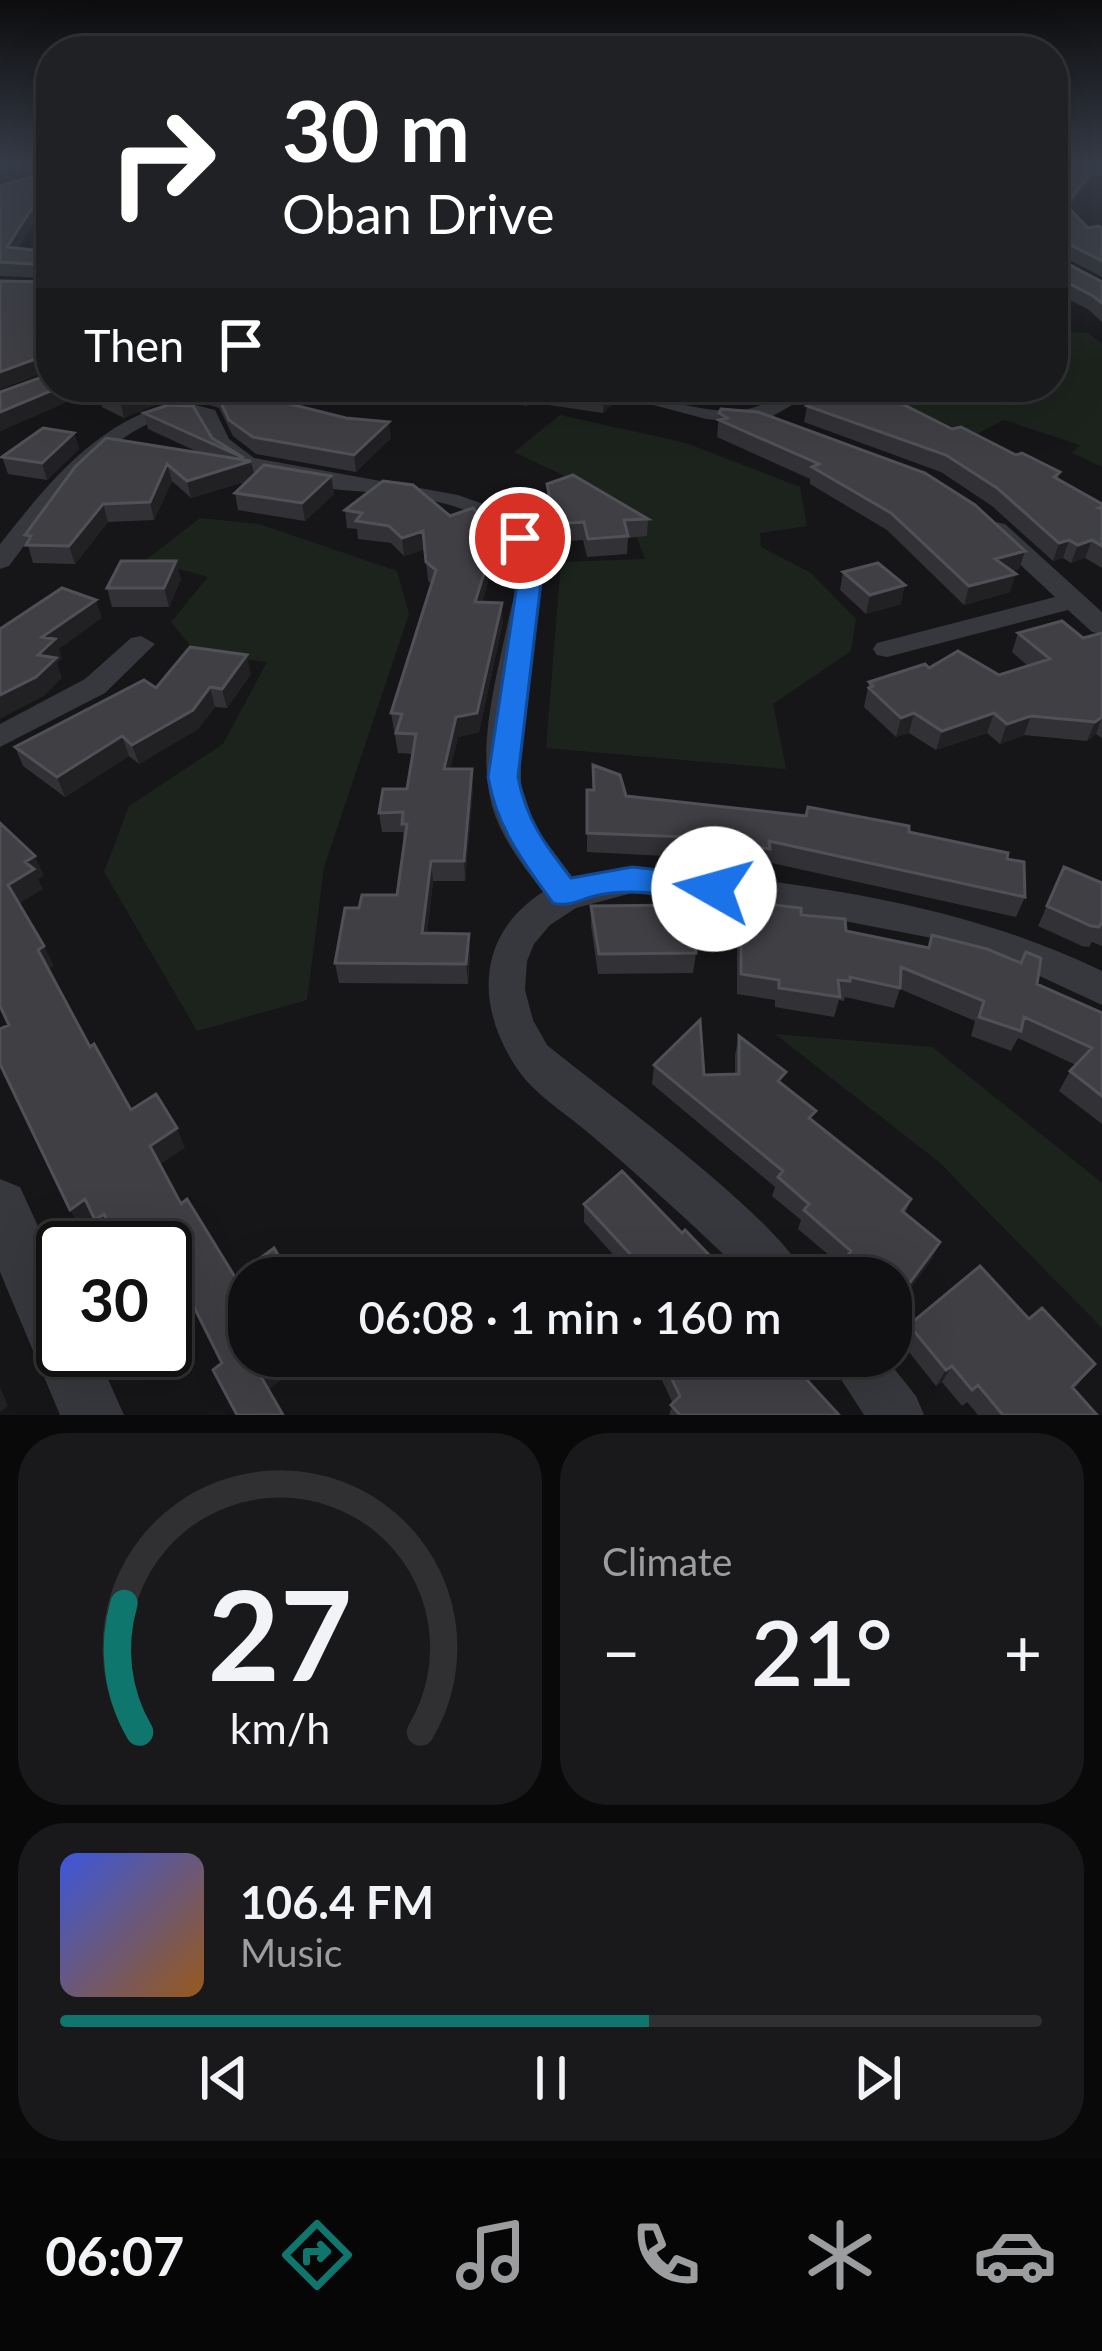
<!DOCTYPE html>
<meta charset="utf-8">
<style>
:root{--surface:#101012;--page:#19191b;--text:#f1f3f6;--muted:#9c9d9f;--line:#303032;--accent:#0f766e}
body{margin:0;font-family:Lato,sans-serif;background:var(--page);color:var(--text);height:100vh;display:flex;flex-direction:column;font-size:45px;white-space:nowrap}
*{box-sizing:border-box;margin:0}
p{font-size:39px;color:var(--muted)}
.icon{flex:none;width:66px;height:66px;fill:none;stroke:currentColor;stroke-width:2;stroke-linecap:round;stroke-linejoin:round}
.map{position:relative;height:1415px;overflow:hidden}
.sheet{display:flex;flex-direction:column;gap:18px;padding:18px;background:#09090a;flex:1}
.sheet>*{flex:none}
.hud{position:absolute;left:36px;top:36px;width:1032px;height:366px;border-radius:48px;box-shadow:0 12px 48px #0002,0 0 0 3px var(--line);background:#202124;color:#fff;overflow:hidden}
.speed{position:absolute;left:36px;top:1221px;display:flex;gap:24px;font-size:60px;font-weight:700;text-align:center}
.speed>*{display:grid;place-content:center;width:156px;height:156px;border-radius:50%;background:var(--surface);box-shadow:0 12px 48px #0002,0 0 0 3px var(--line);line-height:1}
.speed .limit{border:6px solid #111;border-radius:18px;background:#fff;color:#111}
.pin{position:absolute;display:grid;place-items:center;width:102px;height:102px;color:#fff;margin:-51px;border:6px solid #fff;border-radius:50%;box-shadow:0 3px 12px #0007}
.me{position:absolute;width:132px;margin:-66px;rotate:277deg;stroke-linejoin:round;filter:drop-shadow(0 0 9px #0008)}
.turn{display:flex;align-items:center;gap:42px;height:252px;padding:0 48px;font-size:54px}
.turn .icon{width:156px;height:156px;stroke-width:2.5}
.turn b{display:block;font-size:84px;line-height:102px}
.then{display:flex;align-items:center;height:114px;padding:0 48px;background:#0003;gap:24px;font-size:45px}
.big{font-size:90px;font-weight:600;line-height:1.1}
.sheet .widget{flex:1;display:flex;flex-direction:column;justify-content:center;gap:18px;min-width:0;padding:0 42px;border-radius:48px;background:var(--page)}
.sheet .dial{align-items:center;gap:0}
.dial svg{height:312px;overflow:visible;fill:none;stroke:var(--line);stroke-width:7;stroke-linecap:round;text-anchor:middle}
.dial text{fill:var(--text);stroke:none}
.song{display:flex;align-items:center;gap:36px}
.cover{width:144px;height:144px;border-radius:18px;background:linear-gradient(135deg,hsl(230 70% 55%),hsl(30 70% 35%))}
.played{height:12px;border-radius:6px;background:linear-gradient(90deg,var(--accent) 60%,var(--line) 60%)}
.keys{display:flex;justify-content:space-around;direction:ltr}
.heat{display:flex;justify-content:space-between;align-items:center;font-size:66px;direction:ltr}
.sheet .tiles{flex:1;display:grid;gap:18px;grid-template-columns:1fr 1fr}
.widget:last-child{grid-column:span 2}
.trip{position:absolute;left:228px;top:1257px;width:684px;height:120px;border-radius:48px;background:var(--surface);box-shadow:0 12px 48px #0002,0 0 0 3px var(--line);font-weight:600;line-height:120px;text-align:center}
.dock{display:flex;height:192px;justify-content:space-around;align-items:center;background:#060607;color:var(--muted)}
.dock .icon{width:84px;height:84px}
.dock .selected{color:var(--accent)}
.dock b{font-size:54px;color:var(--text)}
.map>svg:first-child{display:block}
</style>
<div class="map">
<svg width="1102" height="1415" viewBox="0 0 1102 1415">
<rect width="100%" height="100%" fill="#161618"/>
<!-- green -->
<path fill="#1c231d" d="M 1053,331 L 1088,333 L 1102,344 L 1102,467 L 1072,453 L 1080,445 L 1004,420 L 975,435 L 867,394 L 885,387 L 1053,387 Z
M 560,415 L 686,443 L 800,487 L 807,526 L 760,533 L 761,547 L 811,573 L 856,619 L 851,651 L 773,704 L 786,769 L 546,748 L 561,562 L 645,559 L 624,504 L 514,452 Z
M 200,518 L 259,524 L 397,571 L 409,614 L 324,867 L 307,1000 L 197,1031 L 104,872 L 129,806 L 223,744 L 267,662 L 197,654 L 171,622 L 208,577 L 146,560 Z
M 775,1034 L 932,1047 L 1102,1183 L 1102,1328 L 939,1162 Z"/>
<g fill="none" stroke-linecap="round" stroke-linejoin="round">
<!-- minor -->
<path fill="#37383d" fill-rule="evenodd" d="M 1053,165 L 1102,168 L 1102,176 L 1053,173 Z
M 586,387 C 637,387 696,416 743,410 C 772,405 793,387 823,387 L 759,424 L 706,419 Z
M 180,401 L 215,410 L 229,439 L 254,458 L 458,495 L 497,509 L 525,530 L 545,565 L 521,723 L 521,784 L 535,827 L 574,879 C 626,860 675,870 728,876 C 858,891 984,914 1102,971 L 1102,1005 L 1033,973 L 932,938 L 813,915 L 632,893 L 576,908 L 550,925 L 534,944 L 527,961 L 525,990 L 533,1020 L 547,1045 C 603,1091 782,1220 806,1278 L 748,1278 C 697,1228 645,1181 591,1135 C 568,1115 532,1093 516,1067 C 475,1005 477,934 543,892 C 524,867 501,838 492,806 C 476,747 497,676 509,617 C 512,602 522,578 518,563 C 517,557 510,543 506,539 C 438,456 233,531 199,418 C 125,399 48,515 9,566 L 0,569 L 0,544 C 49,482 99,419 180,401 Z
M 996,522 L 1005,524 L 1102,612 L 1102,634 L 1092,632 L 1068,610 L 887,657 L 877,655 L 873,649 L 877,643 L 1055,597 L 987,534 L 984,529 Z
M 141,636 L 155,644 L 105,693 L 0,747 L 0,724 L 85,679 L 131,638 Z
M 826,1356 L 884,1356 L 916,1396 L 924,1415 L 864,1415 Z"/>
<!-- tertiary -->
<path fill="#37383d" fill-rule="evenodd" d="M 0,1179 L 20,1187 L 63,1281 L 63,1350 L 95,1350 L 124,1415 L 60,1415 L 0,1272 Z"/>
</g>
<!-- wall -->
<path fill="#323236" d="M 0,164 L 51,164 L 51,209 L 45,205 L 18,248 L 51,252 L 101,387 L 0,431 L 0,392 L 48,375 L 48,371 L 0,389 L 0,281 L 50,282 L 49,278 L 0,276 L 0,186 L 49,172 L 50,167 L 0,182 Z
M 1053,164 L 1091,180 L 1069,208 L 1088,228 L 1102,228 L 1102,277 L 1054,252 L 1055,257 L 1102,282 L 1102,322 L 1089,310 L 1053,291 Z
M 187,387 L 222,387 L 391,438 L 356,472 L 256,454 L 233,436 L 219,408 L 189,399 Z
M 445,387 L 527,387 L 527,406 L 445,390 Z
M 535,387 L 617,387 L 616,400 L 603,413 L 535,403 Z
M 677,387 L 759,387 L 739,403 L 700,399 Z
M 97,391 L 167,400 L 124,418 L 102,407 Z
M 807,406 L 952,429 L 1060,472 L 1058,479 L 1102,504 L 1102,568 L 1085,558 L 1071,563 L 1063,558 L 1053,561 L 992,506 L 941,472 L 804,422 Z
M 144,413 L 212,438 L 244,458 L 254,474 L 331,476 L 334,494 L 305,521 L 238,510 L 235,493 L 247,481 L 191,498 L 172,481 L 154,520 L 108,522 L 75,564 L 33,563 L 25,535 L 75,467 L 200,453 L 148,429 Z
M 719,413 L 1025,551 L 1019,569 L 1012,571 L 1010,592 L 964,605 L 887,530 L 810,484 L 810,479 L 717,437 Z
M 74,433 L 79,449 L 47,480 L 8,474 L 2,457 Z
M 547,484 L 648,519 L 647,536 L 628,538 L 627,554 L 587,557 L 583,540 L 555,542 L 547,501 Z
M 345,510 L 450,516 L 502,540 L 502,558 L 485,562 L 488,582 L 482,602 L 503,622 L 479,732 L 458,737 L 450,769 L 473,789 L 465,881 L 433,881 L 427,933 L 470,954 L 468,984 L 339,983 L 335,963 L 359,908 L 397,895 L 404,844 L 403,832 L 382,832 L 379,813 L 407,789 L 413,754 L 398,753 L 391,713 L 432,584 L 428,581 L 425,549 L 404,556 L 391,543 L 358,539 L 357,529 L 347,528 Z
M 843,572 L 901,604 L 866,614 L 840,590 Z
M 181,579 L 169,607 L 112,607 L 107,588 Z
M 1018,633 L 1083,638 L 1102,633 L 1102,738 L 1096,734 L 1087,741 L 1024,735 L 1000,744 L 987,733 L 936,750 L 909,733 L 896,737 L 864,707 L 869,682 L 929,668 L 999,675 L 1028,666 L 1012,652 Z
M 251,674 L 227,708 L 215,707 L 198,729 L 139,764 L 129,756 L 65,797 L 23,766 L 15,747 L 156,688 Z
M 593,765 L 626,796 L 909,832 L 1007,859 L 1025,897 L 1016,917 L 767,862 L 766,869 L 685,857 L 587,852 L 587,790 L 593,790 Z
M 1064,867 L 1102,883 L 1102,946 L 1092,942 L 1089,947 L 1082,946 L 1038,926 Z
M 741,901 L 801,915 L 846,931 L 928,948 L 932,935 L 1102,1013 L 1102,1124 L 1059,1091 L 1070,1071 L 1076,1065 L 1018,1038 L 1011,1051 L 971,1036 L 975,1021 L 900,989 L 894,1008 L 845,997 L 844,1001 L 839,1000 L 834,1017 L 775,1007 L 775,1000 L 737,994 L 737,921 Z
M 591,906 L 696,953 L 693,973 L 598,974 L 591,926 Z
M 739,1036 L 813,1121 L 911,1199 L 905,1214 L 940,1242 L 931,1260 L 891,1315 L 891,1278 L 844,1278 L 840,1274 L 843,1267 L 798,1229 L 801,1220 L 772,1196 L 775,1187 L 652,1084 L 654,1065 L 704,1075 L 735,1074 L 735,1055 Z
M 584,1204 L 682,1233 L 714,1260 L 634,1278 L 584,1222 Z
M 1029,1319 L 1095,1364 L 1074,1389 L 1097,1415 L 978,1415 L 967,1402 L 962,1406 L 942,1382 L 936,1386 L 901,1342 L 909,1325 Z
M 651,1356 L 809,1356 L 804,1369 L 800,1373 L 839,1415 L 669,1415 L 673,1404 Z"/>
<!-- shaded-wall -->
<path fill="#212124" d="M 18,164 L 49,164 L 50,167 L 0,182 L 0,170 Z
M 1095,168 L 1091,180 L 1062,217 L 1066,205 Z
M 42,193 L 45,205 L 11,260 L 7,247 Z
M 49,354 L 51,370 L 0,389 L 0,372 Z
M 60,387 L 101,387 L 0,431 L 0,412 Z
M 157,387 L 163,387 L 167,400 L 124,418 L 120,401 Z
M 614,387 L 617,387 L 616,400 L 603,413 L 604,397 Z
M 742,387 L 759,387 L 739,403 Z
M 389,422 L 391,438 L 356,472 L 354,455 Z
M 74,433 L 79,449 L 47,480 L 42,463 Z
M 251,461 L 255,478 L 191,498 L 187,481 Z
M 167,464 L 172,481 L 154,520 L 150,502 Z
M 331,476 L 334,494 L 305,521 L 302,503 Z
M 103,504 L 108,522 L 75,564 L 69,546 Z
M 423,531 L 425,549 L 404,556 L 402,538 Z
M 502,540 L 502,558 L 476,564 L 475,546 Z
M 1069,540 L 1063,558 L 1053,561 L 1059,543 Z
M 1092,540 L 1085,558 L 1071,563 L 1078,545 Z
M 1025,551 L 1019,569 L 989,577 L 995,559 Z
M 176,561 L 181,579 L 169,607 L 164,588 Z
M 487,564 L 488,582 L 476,620 L 475,602 Z
M 1016,574 L 1010,592 L 964,605 L 969,586 Z
M 905,585 L 901,604 L 866,614 L 870,595 Z
M 96,600 L 102,618 L 59,649 L 62,658 L 57,663 L 62,678 L 44,696 L 0,719 L 0,695 L 38,655 L 42,637 Z
M 502,603 L 503,622 L 479,732 L 458,737 L 445,789 L 444,769 L 456,717 Z
M 247,655 L 251,674 L 227,708 L 222,689 Z
M 210,687 L 215,707 L 198,729 L 139,764 L 132,745 Z
M 914,713 L 909,733 L 896,737 L 901,718 Z
M 994,713 L 987,733 L 936,750 L 942,731 Z
M 1031,716 L 1024,735 L 1000,744 L 1007,724 Z
M 1102,717 L 1096,734 L 1087,741 L 1095,722 Z
M 122,736 L 129,756 L 65,797 L 57,777 Z
M 472,769 L 473,789 L 465,881 L 464,861 Z
M 35,856 L 44,876 L 38,879 L 43,889 L 17,905 L 8,885 L 25,862 Z
M 431,861 L 433,881 L 425,953 L 422,933 Z
M 469,934 L 470,954 L 468,984 L 466,964 Z
M 44,946 L 54,966 L 47,969 L 38,950 Z
M 177,1128 L 185,1148 L 159,1165 L 150,1146 Z
M 85,1199 L 96,1218 L 80,1228 L 70,1210 Z
M 104,1214 L 115,1232 L 106,1238 L 95,1220 Z
M 940,1242 L 931,1260 L 891,1315 L 897,1300 Z
M 184,1287 L 192,1305 L 165,1325 L 165,1300 Z
M 285,1356 L 312,1356 L 267,1391 L 260,1375 Z
M 807,1356 L 809,1356 L 804,1369 L 790,1385 L 796,1368 Z
M 952,1366 L 942,1382 L 936,1386 L 946,1370 Z
M 0,1387 L 8,1406 L 0,1412 Z"/>
<!-- building -->
<path fill="#3f3f44" stroke="#4f5156" stroke-width="3" d="M 0,164 L 18,164 L 0,170 Z
M 1053,164 L 1056,166 L 1095,168 L 1066,205 L 1088,228 L 1099,226 L 1102,228 L 1102,261 L 1053,236 L 1055,257 L 1102,282 L 1102,303 L 1093,296 L 1053,275 Z
M 51,165 L 51,198 L 42,193 L 7,247 L 51,252 L 51,387 L 60,387 L 0,412 L 0,392 L 48,375 L 49,354 L 0,372 L 0,281 L 50,282 L 47,265 L 0,262 L 0,186 L 49,172 Z
M 103,387 L 157,387 L 120,401 L 97,391 Z
M 199,387 L 222,387 L 346,418 L 389,422 L 354,455 L 253,437 L 229,420 L 216,392 Z
M 535,387 L 614,387 L 604,397 Z
M 839,387 L 851,387 L 902,404 L 952,429 L 961,427 L 1016,455 L 1022,453 L 1060,472 L 1054,477 L 1102,504 L 1102,507 L 1099,508 L 1102,509 L 1102,546 L 1092,540 L 1078,545 L 1069,540 L 1059,543 L 997,488 L 946,455 L 807,406 Z
M 168,405 L 193,406 L 212,438 L 244,458 L 144,413 Z
M 721,409 L 758,412 L 925,473 L 975,505 L 1025,551 L 995,559 L 1016,574 L 969,586 L 891,513 L 812,467 L 819,464 L 719,420 L 727,418 L 719,413 Z
M 43,428 L 74,433 L 42,463 L 2,457 Z
M 106,438 L 251,461 L 187,481 L 167,464 L 150,502 L 103,504 L 69,546 L 26,545 L 31,536 L 25,535 L 75,467 Z
M 264,465 L 331,476 L 302,503 L 235,493 Z
M 573,475 L 648,519 L 624,520 L 628,536 L 588,539 L 584,522 L 555,524 L 547,484 Z
M 383,481 L 413,485 L 450,516 L 473,508 L 502,540 L 475,546 L 487,564 L 475,602 L 502,603 L 477,713 L 456,717 L 444,769 L 472,769 L 464,861 L 431,861 L 422,933 L 469,934 L 466,964 L 335,963 L 345,908 L 359,908 L 362,895 L 397,895 L 407,824 L 402,824 L 403,812 L 379,813 L 383,789 L 407,789 L 416,734 L 396,733 L 402,714 L 391,713 L 436,570 L 426,562 L 423,531 L 402,538 L 389,526 L 356,521 L 362,513 L 345,510 Z
M 121,561 L 176,561 L 164,588 L 107,588 Z
M 878,563 L 905,585 L 870,595 L 843,572 Z
M 62,588 L 96,600 L 42,637 L 55,639 L 38,655 L 56,658 L 36,677 L 0,695 L 0,629 Z
M 1062,621 L 1083,638 L 1102,633 L 1102,717 L 1095,722 L 1031,716 L 1007,724 L 994,713 L 942,731 L 914,713 L 901,718 L 869,688 L 873,686 L 869,682 L 925,664 L 929,668 L 958,651 L 999,675 L 1050,659 L 1018,633 Z
M 190,647 L 247,655 L 222,689 L 210,687 L 193,710 L 132,745 L 122,736 L 57,777 L 15,747 L 144,680 L 156,688 Z
M 593,765 L 620,775 L 626,796 L 806,816 L 808,807 L 909,826 L 909,832 L 1008,853 L 1007,859 L 1024,862 L 1025,897 L 769,841 L 770,849 L 687,837 L 587,833 L 587,790 L 594,790 Z
M 0,823 L 35,856 L 25,862 L 34,869 L 8,885 L 44,946 L 38,950 L 90,1047 L 94,1044 L 131,1110 L 156,1094 L 177,1128 L 150,1146 L 181,1204 L 187,1199 L 235,1277 L 274,1248 L 292,1278 L 249,1278 L 249,1356 L 285,1356 L 260,1375 L 283,1415 L 237,1415 L 213,1370 L 222,1363 L 184,1287 L 165,1300 L 165,1248 L 122,1248 L 104,1214 L 95,1220 L 85,1199 L 70,1210 L 0,1064 L 0,1029 L 9,1025 L 0,1006 Z
M 1064,867 L 1102,883 L 1102,922 L 1099,927 L 1091,926 L 1047,906 Z
M 741,901 L 801,908 L 801,915 L 845,919 L 846,931 L 929,948 L 932,935 L 987,949 L 1021,963 L 1026,952 L 1041,958 L 1037,984 L 1102,1013 L 1102,1096 L 1070,1071 L 1092,1048 L 1024,1017 L 1021,1031 L 979,1017 L 984,1001 L 901,967 L 900,988 L 850,977 L 850,981 L 838,980 L 840,997 L 779,988 L 779,980 L 741,974 Z
M 686,905 L 694,919 L 696,953 L 599,954 L 591,906 Z
M 700,1020 L 704,1075 L 739,1074 L 739,1036 L 786,1072 L 778,1081 L 816,1111 L 809,1118 L 911,1199 L 902,1211 L 940,1242 L 897,1300 L 891,1295 L 891,1278 L 872,1278 L 847,1256 L 851,1251 L 804,1210 L 809,1204 L 778,1177 L 783,1171 L 654,1065 Z
M 622,1171 L 682,1233 L 685,1230 L 714,1260 L 718,1256 L 740,1278 L 635,1278 L 644,1269 L 584,1204 Z
M 980,1266 L 1029,1319 L 1042,1308 L 1095,1364 L 1072,1387 L 1097,1415 L 1003,1415 L 978,1385 L 972,1390 L 952,1366 L 946,1370 L 909,1325 Z
M 661,1356 L 807,1356 L 796,1368 L 839,1415 L 680,1415 L 671,1405 L 680,1396 Z"/>
<!-- sky -->
<linearGradient id="sky" x2="0" y2="1"><stop stop-color="#0c0c0d"/><stop offset="0.45" stop-color="#363c48"/><stop offset="1" stop-color="#363c48" stop-opacity="0"/></linearGradient>
<rect width="1102" height="362" fill="url(#sky)"/>
<!-- route -->
<path fill="#1a73e8" stroke="#114b97" stroke-width="3" d="M 520,531 L 532,538 L 543,565 L 518,777 C 526,819 545,845 571,878 L 632,867 L 714,876 L 725,880 L 730,889 L 725,897 L 714,901 C 677,897 636,887 599,895 C 582,898 571,908 553,903 C 523,862 497,828 488,777 L 520,565 L 509,538 Z"/>
</svg>
<div class="speed"><div class="limit">30</div></div>
<div class="pin" style="left:520px;top:538px;background:#d93025"><svg class="icon" aria-label="arrive" viewBox="0 0 24 24"><path d="M6 21V4h12l-3 4 3 4H6"/></svg></div>
<svg class="me" style="left:714px;top:889px" viewBox="-20 -20 40 40"><circle r="19" fill="#fff"/><path d="M0-13L10 11 0 6-10 11z" fill="#1a73e8"/></svg>
<div class="trip">06:08 · 1 min · 160 m</div>
<div class="hud">
<div class="turn"><svg class="icon" aria-label="right" viewBox="0 0 24 24"><path d="M7 20v-9h11M14 6l5 5-5 5"/></svg><div><b>30 m</b>Oban Drive</div></div>
<div class="then">Then<svg class="icon" aria-label="arrive" viewBox="0 0 24 24"><path d="M6 21V4h12l-3 4 3 4H6"/></svg></div>
</div>
</div>
<section class="sheet">
<div class="tiles">
<div class="widget dial"><svg viewBox="0 0 100 80">
<path d="M14 69A42 42 0 1 1 86 69"/>
<path d="M14 69A42 42 0 0 1 10 36" stroke="#0f766e"/>
<text x="50" y="56" font-size="32" font-weight="700">27</text>
<text x="50" y="72" font-size="11">km/h</text>
</svg></div>
<div class="widget"><p>Climate</p>
<div class="heat"><a>−</a><b class="big">21°</b><a>+</a></div>
</div>
<div class="widget">
<div class="song"><i class="cover"></i><div><b>106.4 FM</b><p>Music</p></div></div>
<div class="played"></div>
<div class="keys"><svg class="icon" aria-label="previous" viewBox="0 0 24 24"><path d="M18 5L8 12l10 7zM5 5v14"/></svg><svg class="icon" aria-label="pause" viewBox="0 0 24 24"><path d="M8 5v14M16 5v14"/></svg><svg class="icon" aria-label="next" viewBox="0 0 24 24"><path d="M6 5l10 7-10 7zM19 5v14"/></svg></div>
</div>
</div>
</section>
<nav class="dock">
<b>06:07</b>
<svg class="icon selected" aria-label="directions" viewBox="0 0 24 24"><path d="M12 3l9 9-9 9-9-9zM9 14v-3h6M13 9l2 2-2 2"/></svg>
<svg class="icon" aria-label="music" viewBox="0 0 24 24"><path d="M9 18V5l10-2v13"/><circle cx="6" cy="18" r="3"/><circle cx="16" cy="16" r="3"/></svg>
<svg class="icon" aria-label="phone" viewBox="0 0 24 24"><path d="M5 4h4l2 5-3 2q2 4 5 5l2-3 5 2v4C11 20 4 13 5 4z"/></svg>
<svg class="icon" aria-label="climate" viewBox="0 0 24 24"><path d="M12 3v18M4 7l16 10M4 17L20 7"/></svg>
<svg class="icon" aria-label="car" viewBox="0 0 24 24"><path d="M5 17H2v-5l4-1 3-4h7l3 4 3 1v5h-3M9 17h6M6 11h13"/><circle cx="7" cy="17" r="2"/><circle cx="17" cy="17" r="2"/></svg>
</nav>
